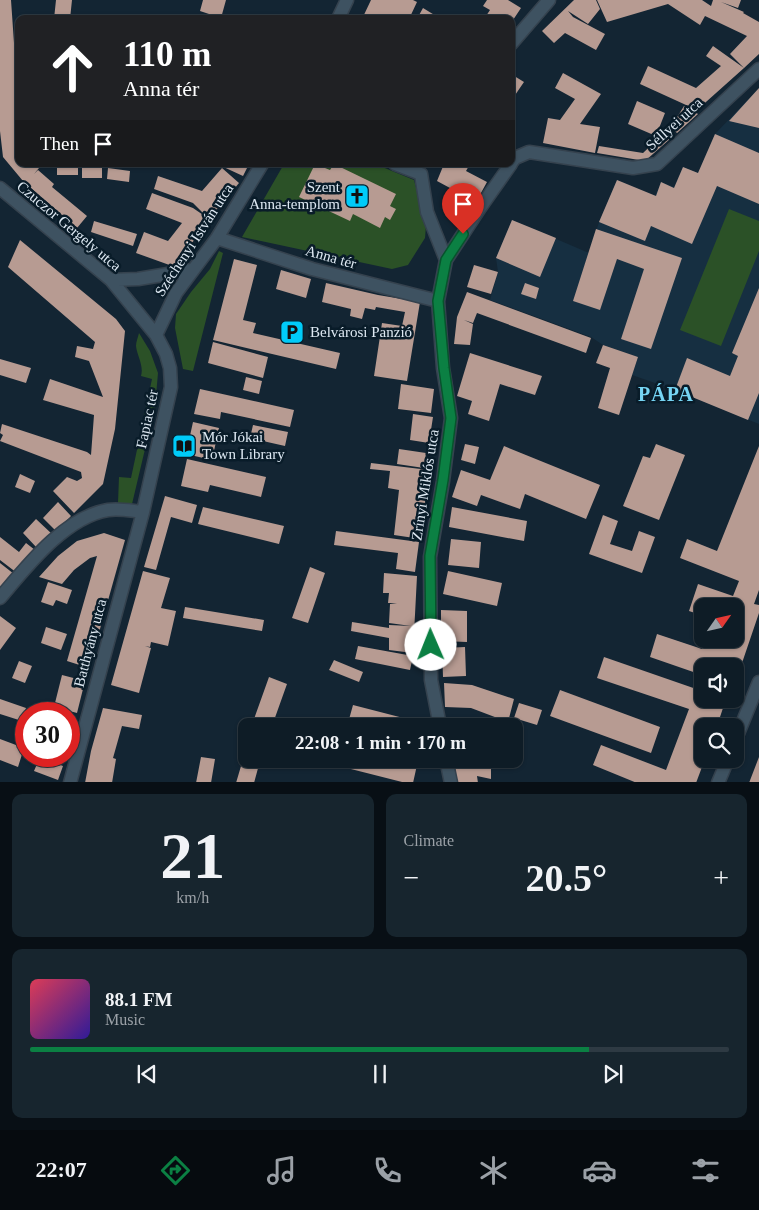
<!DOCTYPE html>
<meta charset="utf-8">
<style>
:root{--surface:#0e1c26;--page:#17252e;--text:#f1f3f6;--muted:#9ba1a7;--line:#2e3a43;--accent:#0b8043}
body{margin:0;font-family:Georgia,serif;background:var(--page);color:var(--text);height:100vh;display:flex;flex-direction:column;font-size:19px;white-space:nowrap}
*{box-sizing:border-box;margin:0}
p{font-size:16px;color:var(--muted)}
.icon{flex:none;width:28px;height:28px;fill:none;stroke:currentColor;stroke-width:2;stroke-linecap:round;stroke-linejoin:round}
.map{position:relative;height:782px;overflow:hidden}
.details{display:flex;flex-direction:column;gap:12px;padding:12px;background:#080f15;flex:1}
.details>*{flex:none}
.top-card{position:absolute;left:15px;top:15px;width:500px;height:152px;border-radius:10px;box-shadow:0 1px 4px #0004,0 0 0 1px var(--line);background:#202124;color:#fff;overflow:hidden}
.needle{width:32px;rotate:56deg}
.buttons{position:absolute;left:694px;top:598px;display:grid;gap:10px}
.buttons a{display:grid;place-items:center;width:50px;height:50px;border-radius:10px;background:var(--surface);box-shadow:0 1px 4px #0004,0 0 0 1px var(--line);font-size:25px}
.speed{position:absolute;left:15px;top:702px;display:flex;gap:10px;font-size:25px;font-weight:700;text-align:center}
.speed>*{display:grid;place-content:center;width:65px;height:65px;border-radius:50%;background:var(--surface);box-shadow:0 1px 4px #0004,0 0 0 1px var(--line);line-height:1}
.speed .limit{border:8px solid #d22;background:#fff;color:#111}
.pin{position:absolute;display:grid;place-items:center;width:42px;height:42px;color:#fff;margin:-51px -21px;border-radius:50% 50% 50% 0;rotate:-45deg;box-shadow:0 0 5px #0007}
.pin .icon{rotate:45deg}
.me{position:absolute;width:55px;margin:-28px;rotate:359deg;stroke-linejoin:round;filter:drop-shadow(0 0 4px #0008)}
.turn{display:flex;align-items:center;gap:18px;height:105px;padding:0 25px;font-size:22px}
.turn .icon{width:65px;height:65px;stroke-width:2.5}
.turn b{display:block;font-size:35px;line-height:42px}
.then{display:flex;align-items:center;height:48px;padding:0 25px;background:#0003;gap:10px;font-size:19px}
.big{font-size:38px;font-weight:600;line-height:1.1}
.details .tile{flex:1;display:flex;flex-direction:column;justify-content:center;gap:8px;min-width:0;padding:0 18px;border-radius:10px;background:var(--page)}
.details .dial{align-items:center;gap:0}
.dial b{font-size:65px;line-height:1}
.song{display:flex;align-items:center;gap:15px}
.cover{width:60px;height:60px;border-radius:8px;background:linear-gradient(135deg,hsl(350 70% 55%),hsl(250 70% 35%))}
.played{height:5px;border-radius:2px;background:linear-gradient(90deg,var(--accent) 80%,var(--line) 80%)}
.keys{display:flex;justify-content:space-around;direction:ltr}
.heat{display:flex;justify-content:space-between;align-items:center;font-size:28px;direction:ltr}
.details .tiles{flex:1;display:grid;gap:12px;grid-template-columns:1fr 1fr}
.tile:last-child{grid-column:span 2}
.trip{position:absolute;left:238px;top:718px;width:285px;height:50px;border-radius:10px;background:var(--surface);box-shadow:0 1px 4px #0004,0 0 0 1px var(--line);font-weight:600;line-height:50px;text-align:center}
.tab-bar{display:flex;height:80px;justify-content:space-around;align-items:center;background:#060b0f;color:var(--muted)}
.tab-bar .icon{width:35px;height:35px}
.tab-bar .current{color:var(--accent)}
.tab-bar b{font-size:22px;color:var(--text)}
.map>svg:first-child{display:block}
</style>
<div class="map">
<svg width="759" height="783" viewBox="0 0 759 783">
<rect width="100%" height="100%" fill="#132533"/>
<!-- built -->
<path fill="#162f41" d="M 759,88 L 759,424 L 675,390 L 632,375 L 638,357 L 603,345 L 591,337 L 490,300 L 498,272 L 496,258 L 512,220 L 589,253 L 599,222 L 617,180 L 655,196 L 661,182 L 674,187 L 683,167 L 698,173 L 715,134 Z"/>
<!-- green -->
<path fill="#2b5127" d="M 284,164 L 375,164 L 414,180 L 426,226 L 425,238 L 408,265 L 392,269 L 242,237 Z
M 729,209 L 759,221 L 759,251 L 721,346 L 680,330 Z
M 219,251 L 223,253 L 193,371 L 183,369 L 175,328 L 176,314 L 191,292 L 210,269 Z
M 139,333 L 150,351 L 158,373 L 155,407 L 132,504 L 126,506 L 118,503 L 119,477 L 131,478 L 152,379 L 141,376 C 144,365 137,356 136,346 C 136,342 138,337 139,333 Z"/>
<!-- building -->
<path fill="#b79b92" d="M 0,0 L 11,0 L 14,43 L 6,44 L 14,43 L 15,49 L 19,48 L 19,68 L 16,68 L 19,95 L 19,164 L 36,164 L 39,168 L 34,174 L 38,170 L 54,184 L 52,187 L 87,216 L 77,228 L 23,181 L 3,157 L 0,131 Z
M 56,0 L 72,0 L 70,19 L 54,19 Z
M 203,0 L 226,0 L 221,18 L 200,11 Z
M 371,0 L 413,0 L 417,2 L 409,19 L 402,19 L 395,15 L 393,19 L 362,19 Z
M 487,0 L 508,0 L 521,8 L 511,23 L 511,19 L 484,19 L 490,10 L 483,6 Z
M 574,0 L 596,0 L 600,9 L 588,24 L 568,11 L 573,17 L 605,34 L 596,50 L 565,33 L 554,43 L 542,31 Z
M 597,0 L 702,0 L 711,6 L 713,0 L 741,0 L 738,8 L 721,2 L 744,12 L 743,13 L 759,22 L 759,54 L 744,68 L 697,110 L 640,84 L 648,66 L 696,88 L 721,66 L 706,56 L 713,46 L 744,68 L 730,54 L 747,36 L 705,16 L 700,25 L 668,4 L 607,22 Z
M 423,8 L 441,19 L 420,19 L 418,17 Z
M 89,14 L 112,18 L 112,19 L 88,19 Z
M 563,73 L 601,94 L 580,124 L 600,127 L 595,153 L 543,143 L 548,118 L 560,120 L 575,99 L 555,88 Z
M 511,74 L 524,82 L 511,101 Z
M 759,88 L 759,128 L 729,121 Z
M 637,101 L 665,113 L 656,136 L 628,124 Z
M 684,106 L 698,114 L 677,133 L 671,127 Z
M 665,132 L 671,138 L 645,161 L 597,153 L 599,146 L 643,153 Z
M 715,134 L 759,153 L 759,204 L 717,186 L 692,244 L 651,226 L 645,241 L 599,222 L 617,180 L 656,196 L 661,182 L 674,188 L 683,167 L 698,173 Z
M 57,164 L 78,164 L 78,175 L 57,175 Z
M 82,164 L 102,164 L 102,178 L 82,178 Z
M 217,164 L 249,164 L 243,176 Z
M 315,164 L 330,170 L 334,164 L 396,194 L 390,206 L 396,209 L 390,220 L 385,217 L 380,228 L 353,214 L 350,221 L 299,197 Z
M 444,164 L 470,164 L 466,171 L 487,182 L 476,202 L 437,181 Z
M 108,168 L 130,171 L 129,182 L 107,179 Z
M 222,168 L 239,183 L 209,219 L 175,267 L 136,253 L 144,232 L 168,241 L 182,223 L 146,209 L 152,193 L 193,208 L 209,219 L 193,203 L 154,189 L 158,176 L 202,191 Z
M 512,220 L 556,238 L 540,277 L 496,258 Z
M 94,221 L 137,234 L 133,246 L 91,232 Z
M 596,229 L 682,258 L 651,349 L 621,339 L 644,269 L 617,259 L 600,310 L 573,301 Z
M 20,240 L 116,319 L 125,331 L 115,429 L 103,484 L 74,513 L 53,491 L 67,477 L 77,481 L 82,478 L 81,472 L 0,441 L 3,435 L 0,433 L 2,424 L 87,452 L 91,455 L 94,415 L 43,400 L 50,379 L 103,397 L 89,361 L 75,357 L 77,346 L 93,349 L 95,342 L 8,267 Z
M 234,259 L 257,265 L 243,320 L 256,323 L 253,333 L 340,353 L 336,369 L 213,340 Z
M 474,265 L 498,272 L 491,294 L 467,287 Z
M 281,270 L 311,279 L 306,298 L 276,289 Z
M 326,283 L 378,295 L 420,302 L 407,381 L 374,376 L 382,323 L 402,326 L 405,312 L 376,307 L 375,310 L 365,308 L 362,319 L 350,316 L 351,309 L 322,302 Z
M 525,283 L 539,288 L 536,299 L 521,294 Z
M 759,288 L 759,393 L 748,420 L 675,390 L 687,358 L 730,376 L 738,356 L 732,353 Z
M 467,292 L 591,338 L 586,353 L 477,313 L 473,323 L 464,320 L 473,324 L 470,345 L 454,344 L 457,317 Z
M 213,342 L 268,357 L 263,378 L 208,363 Z
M 603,345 L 638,357 L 619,415 L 598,408 L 610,368 L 596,363 Z
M 470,353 L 542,376 L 535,395 L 500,384 L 489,421 L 468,414 L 472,401 L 457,396 Z
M 0,359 L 31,368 L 26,383 L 0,375 Z
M 246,377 L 262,381 L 259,394 L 243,390 Z
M 401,384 L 434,389 L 431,413 L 398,409 Z
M 200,389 L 294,410 L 290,427 L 221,412 L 220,419 L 194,414 Z
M 413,414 L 433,417 L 429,443 L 410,440 Z
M 193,422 L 219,428 L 212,460 L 186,454 Z
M 253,425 L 288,432 L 285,446 L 250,438 Z
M 465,444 L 479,447 L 475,464 L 461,460 Z
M 656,444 L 685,455 L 659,520 L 623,506 L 643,456 L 650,458 Z
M 504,446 L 600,485 L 586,519 L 525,494 L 520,509 L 481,495 L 477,506 L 452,497 L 461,470 L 490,480 Z
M 759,446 L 759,590 L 754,604 L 759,605 L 759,613 L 742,663 L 734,660 L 732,666 L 702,666 L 702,675 L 650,657 L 657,634 L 702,649 L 706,639 L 735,639 L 735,606 L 702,606 L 702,630 L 697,628 L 701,615 L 689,611 L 698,584 L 733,596 L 739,581 L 680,558 L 687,539 L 717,551 Z
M 399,449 L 426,453 L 424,468 L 397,464 Z
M 187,459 L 266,477 L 261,497 L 210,485 L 208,492 L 181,486 Z
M 371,463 L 429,470 L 421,539 L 394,535 L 399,490 L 388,488 L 390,471 L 370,469 Z
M 20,474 L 35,481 L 30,493 L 15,487 Z
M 165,496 L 197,505 L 192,523 L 171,517 L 156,570 L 144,567 Z
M 58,502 L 71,516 L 56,531 L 43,518 Z
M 203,507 L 284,526 L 279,544 L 198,524 Z
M 452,507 L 527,521 L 524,541 L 449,527 Z
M 603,515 L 618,521 L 610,544 L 632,551 L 639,531 L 655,537 L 642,573 L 589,554 Z
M 36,519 L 52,534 L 37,548 L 23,533 Z
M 336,531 L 419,542 L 415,572 L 396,569 L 398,553 L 334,545 Z
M 104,533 L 125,540 L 89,668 L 67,661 L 97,556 L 90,558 L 74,570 L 62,584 L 39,577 L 58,556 L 77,541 Z
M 0,537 L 19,552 L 26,543 L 35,550 L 17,573 L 0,560 Z
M 451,539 L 481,542 L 479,568 L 448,565 Z
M 0,563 L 14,574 L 0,591 Z
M 310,567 L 325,573 L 308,623 L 292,618 Z
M 143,571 L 170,578 L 161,608 L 176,611 L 168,646 L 151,642 L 150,647 L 145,646 L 151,648 L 139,693 L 111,685 Z
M 448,571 L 502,583 L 497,606 L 443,594 Z
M 384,573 L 417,576 L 413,653 L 389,650 L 389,638 L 351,631 L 352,622 L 389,628 L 389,625 L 411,626 L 389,623 L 390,604 L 397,603 L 388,603 L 389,593 L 383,593 Z
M 48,582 L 72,590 L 67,604 L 56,600 L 53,606 L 41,602 Z
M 185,607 L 264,620 L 262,631 L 183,618 Z
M 441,610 L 467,611 L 467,642 L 441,641 Z
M 0,616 L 16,628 L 0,650 Z
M 46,627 L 67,634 L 61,650 L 41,643 Z
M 358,646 L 413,656 L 410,670 L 355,659 Z
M 465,647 L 466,676 L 443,677 L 442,648 Z
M 604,657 L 702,691 L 702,699 L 726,699 L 717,726 L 702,726 L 702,759 L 705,759 L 696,783 L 637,783 L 593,765 L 601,745 L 666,770 L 689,709 L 597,678 Z
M 334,660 L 363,672 L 359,682 L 329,670 Z
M 19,661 L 32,666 L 25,683 L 12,678 Z
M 62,675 L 85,681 L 77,713 L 54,707 Z
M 269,677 L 287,684 L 272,726 L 254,719 Z
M 444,683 L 472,685 L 514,699 L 508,722 L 471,708 L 445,707 Z
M 560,690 L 660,727 L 651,753 L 550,716 Z
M 0,699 L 26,708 L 22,721 L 0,714 Z
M 519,703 L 542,710 L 537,725 L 514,718 Z
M 353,705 L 415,721 L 415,726 L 360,726 L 348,723 Z
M 103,708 L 142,715 L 139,729 L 122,726 L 113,758 L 116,759 L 112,783 L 85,783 L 91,751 Z
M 471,718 L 471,726 L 449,726 L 448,719 Z
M 69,721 L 77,724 L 69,749 Z
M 0,739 L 24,748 L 18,767 L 0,760 Z
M 244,756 L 246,759 L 260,761 L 254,783 L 236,783 Z
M 40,757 L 63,766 L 58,780 L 34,771 Z
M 201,757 L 215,759 L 211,783 L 196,783 Z
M 759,757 L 759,783 L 749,783 Z
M 345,759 L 394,759 L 409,763 L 403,760 L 403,759 L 417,759 L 417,765 L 413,783 L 406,783 L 343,767 Z
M 454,760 L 491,766 L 491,779 L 477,776 L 478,783 L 457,783 Z"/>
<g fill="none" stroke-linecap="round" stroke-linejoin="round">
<!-- street casing -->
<g stroke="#35424e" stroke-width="15">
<path id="street" d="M 338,19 L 347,0
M 511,44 L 549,0
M 511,163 L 515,158 L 529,152 L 633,168 L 657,164 L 759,69
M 395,164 L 421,174 L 427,212 L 446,260
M 0,188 L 111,280 L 156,335 L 166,354 L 170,368 L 171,387 L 143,512 L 70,783
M 217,238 L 312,269 L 438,301
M 111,280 L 138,279 L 192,270
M 156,335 L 176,293 L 217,238 L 262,164
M 0,598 C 27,566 65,517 108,510 C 119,508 132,511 143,512
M 440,726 L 431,680 L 430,557 L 443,481 L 451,418 L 443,368 L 438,301 L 446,260 L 480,208 L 511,164
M 735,741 L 759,682
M 446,759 L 451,783
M 718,783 L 728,759"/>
</g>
<!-- street -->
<use href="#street" stroke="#3e5261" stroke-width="12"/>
</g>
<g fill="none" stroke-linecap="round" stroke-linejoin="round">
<!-- route casing -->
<g stroke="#07532c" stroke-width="12">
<path id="route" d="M 431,645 L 430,556 L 443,480 L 451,418 L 444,368 L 438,301 L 446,260 L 463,234"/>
</g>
<!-- route -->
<use href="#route" stroke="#0b8043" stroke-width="9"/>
</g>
<!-- icons -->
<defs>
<g id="church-square" transform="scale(1.25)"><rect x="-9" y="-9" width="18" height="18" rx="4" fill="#00cbf9" stroke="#091c29"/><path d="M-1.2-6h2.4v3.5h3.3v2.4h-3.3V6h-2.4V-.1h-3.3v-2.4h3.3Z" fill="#111"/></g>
<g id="parking-square" transform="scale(1.25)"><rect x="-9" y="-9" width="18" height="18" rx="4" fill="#00cbf9" stroke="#091c29"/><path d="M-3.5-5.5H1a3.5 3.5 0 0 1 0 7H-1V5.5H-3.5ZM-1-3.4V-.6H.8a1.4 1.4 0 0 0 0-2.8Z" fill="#111"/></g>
<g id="library-square" transform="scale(1.25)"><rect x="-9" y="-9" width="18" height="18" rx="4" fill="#00cbf9" stroke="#091c29"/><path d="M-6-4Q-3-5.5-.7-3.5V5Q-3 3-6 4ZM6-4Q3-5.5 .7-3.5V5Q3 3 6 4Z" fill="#111"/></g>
</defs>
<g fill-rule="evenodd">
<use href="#church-square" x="357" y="196"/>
<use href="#parking-square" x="292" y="332"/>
<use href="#library-square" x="184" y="446"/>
</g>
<g text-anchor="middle" stroke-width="5" stroke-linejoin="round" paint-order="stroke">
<!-- street labels -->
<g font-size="15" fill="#dde8f2" stroke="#091c29">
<text transform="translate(674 124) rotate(-42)" y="5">Séllyei utca</text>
<text transform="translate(69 226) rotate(40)" y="5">Czuczor Gergely utca</text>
<text transform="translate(194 240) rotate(-57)" y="5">Széchenyi István utca</text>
<text transform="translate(331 257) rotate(16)" y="5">Anna tér</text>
<text transform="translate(147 419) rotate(-78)" y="5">Fapiac tér</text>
<text transform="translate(425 485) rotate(-81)" y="5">Zrínyi Miklós utca</text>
<text transform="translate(90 643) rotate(-75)" y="5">Batthyány utca</text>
</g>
<!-- poi labels -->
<g font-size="15" fill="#dde8f2" stroke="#091c29" text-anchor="start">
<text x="340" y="192" text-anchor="end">Szent<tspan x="340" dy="17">Anna-templom</tspan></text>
<text x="310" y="337">Belvárosi Panzió</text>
<text x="202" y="442">Mór Jókai<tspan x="202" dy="17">Town Library</tspan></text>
</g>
<!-- district labels -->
<g font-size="20" font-weight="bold" letter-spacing="1" fill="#76d5f4" stroke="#091c29">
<text x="666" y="401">PÁPA</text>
</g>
</g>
</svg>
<div class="buttons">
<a><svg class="needle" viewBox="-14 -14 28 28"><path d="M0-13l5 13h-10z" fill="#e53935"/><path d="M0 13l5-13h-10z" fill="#9ba1a7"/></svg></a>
<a><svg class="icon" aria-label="sound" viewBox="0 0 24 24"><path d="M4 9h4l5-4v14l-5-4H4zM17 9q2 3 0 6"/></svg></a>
<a><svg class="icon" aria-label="search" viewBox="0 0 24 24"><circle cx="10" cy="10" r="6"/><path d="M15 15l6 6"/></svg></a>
</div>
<div class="speed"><div class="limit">30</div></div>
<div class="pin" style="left:463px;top:234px;background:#d93025"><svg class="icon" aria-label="arrive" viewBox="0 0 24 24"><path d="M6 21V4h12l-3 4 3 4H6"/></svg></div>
<svg class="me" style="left:431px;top:645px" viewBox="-20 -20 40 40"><circle r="19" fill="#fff"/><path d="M0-13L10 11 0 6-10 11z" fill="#0b8043"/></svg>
<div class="trip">22:08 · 1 min · 170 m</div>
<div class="top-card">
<div class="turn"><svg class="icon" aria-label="ahead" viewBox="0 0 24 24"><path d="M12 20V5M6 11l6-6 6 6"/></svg><div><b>110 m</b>Anna tér</div></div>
<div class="then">Then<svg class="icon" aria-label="arrive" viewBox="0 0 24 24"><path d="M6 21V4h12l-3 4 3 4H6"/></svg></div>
</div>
</div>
<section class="details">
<div class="tiles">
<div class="tile dial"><b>21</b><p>km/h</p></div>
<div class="tile"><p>Climate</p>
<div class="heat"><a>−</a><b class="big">20.5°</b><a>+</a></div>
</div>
<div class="tile">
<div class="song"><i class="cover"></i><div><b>88.1 FM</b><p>Music</p></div></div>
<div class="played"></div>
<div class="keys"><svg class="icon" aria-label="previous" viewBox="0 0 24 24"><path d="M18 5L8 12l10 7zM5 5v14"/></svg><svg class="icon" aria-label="pause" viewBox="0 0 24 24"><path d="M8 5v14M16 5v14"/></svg><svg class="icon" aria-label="next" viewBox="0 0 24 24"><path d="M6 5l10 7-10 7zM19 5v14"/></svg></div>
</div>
</div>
</section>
<nav class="tab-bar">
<b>22:07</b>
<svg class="icon current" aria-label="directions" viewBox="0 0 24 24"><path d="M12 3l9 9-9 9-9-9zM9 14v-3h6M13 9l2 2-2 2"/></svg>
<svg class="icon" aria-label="music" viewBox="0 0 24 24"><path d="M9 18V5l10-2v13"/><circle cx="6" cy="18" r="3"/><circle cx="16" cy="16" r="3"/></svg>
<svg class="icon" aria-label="phone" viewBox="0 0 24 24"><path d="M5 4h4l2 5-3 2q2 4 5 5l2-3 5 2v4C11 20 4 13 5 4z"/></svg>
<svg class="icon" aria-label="climate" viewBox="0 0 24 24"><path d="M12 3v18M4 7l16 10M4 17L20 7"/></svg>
<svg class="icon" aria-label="car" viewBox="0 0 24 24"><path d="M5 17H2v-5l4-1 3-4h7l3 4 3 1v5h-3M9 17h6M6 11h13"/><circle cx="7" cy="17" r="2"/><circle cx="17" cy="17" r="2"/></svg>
<svg class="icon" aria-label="filters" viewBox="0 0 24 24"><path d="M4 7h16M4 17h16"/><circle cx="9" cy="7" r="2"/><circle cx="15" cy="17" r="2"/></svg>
</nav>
